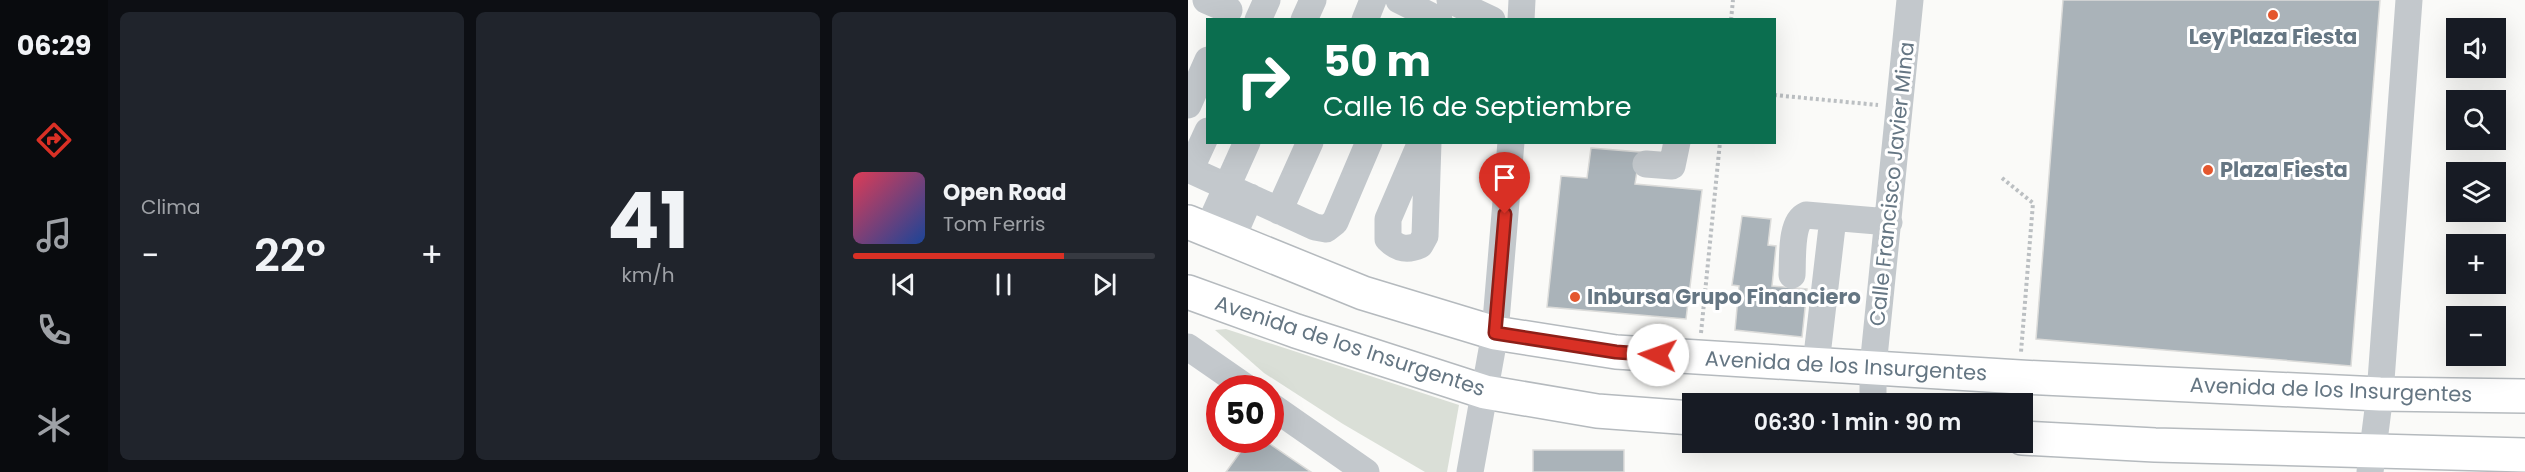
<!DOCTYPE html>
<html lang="es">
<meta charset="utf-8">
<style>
:root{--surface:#171b24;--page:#20242c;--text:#f1f3f6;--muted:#9ea1a6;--line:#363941;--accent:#d93025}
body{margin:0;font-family:Poppins,sans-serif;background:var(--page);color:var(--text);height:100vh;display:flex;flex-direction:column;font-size:22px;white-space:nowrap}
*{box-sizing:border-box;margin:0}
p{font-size:20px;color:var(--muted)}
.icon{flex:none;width:33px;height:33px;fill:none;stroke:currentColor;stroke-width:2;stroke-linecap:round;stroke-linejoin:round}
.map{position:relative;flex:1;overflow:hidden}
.sheet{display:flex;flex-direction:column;gap:12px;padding:12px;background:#0d0f14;width:1080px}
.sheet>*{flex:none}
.guide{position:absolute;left:18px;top:18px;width:570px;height:126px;border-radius:0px;box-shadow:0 6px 24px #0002;background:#0b6e4f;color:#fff;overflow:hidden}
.buttons{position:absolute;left:1258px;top:18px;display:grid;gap:12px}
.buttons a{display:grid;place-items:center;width:60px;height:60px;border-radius:0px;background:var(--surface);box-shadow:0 6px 24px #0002;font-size:30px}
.speed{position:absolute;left:18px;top:375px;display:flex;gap:12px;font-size:30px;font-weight:700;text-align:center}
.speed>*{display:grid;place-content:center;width:78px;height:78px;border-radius:50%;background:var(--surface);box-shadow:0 6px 24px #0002;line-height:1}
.speed .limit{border:9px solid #d22;background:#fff;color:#111}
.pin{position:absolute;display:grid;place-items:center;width:51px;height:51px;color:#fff;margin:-62px -26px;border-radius:50% 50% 50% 0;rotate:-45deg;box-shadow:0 0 6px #0007}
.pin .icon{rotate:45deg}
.me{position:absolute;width:66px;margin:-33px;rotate:273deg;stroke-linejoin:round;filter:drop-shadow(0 0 4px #0008)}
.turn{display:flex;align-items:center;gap:21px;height:126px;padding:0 18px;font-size:27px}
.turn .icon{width:78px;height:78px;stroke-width:2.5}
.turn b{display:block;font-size:42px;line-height:51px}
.big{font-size:45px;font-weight:600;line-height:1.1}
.sheet .card{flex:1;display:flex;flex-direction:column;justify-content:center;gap:9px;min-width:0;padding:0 21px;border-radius:9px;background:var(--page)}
.sheet .dial{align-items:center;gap:0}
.dial b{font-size:78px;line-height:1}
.song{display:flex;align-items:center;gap:18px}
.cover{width:72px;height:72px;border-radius:9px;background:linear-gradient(135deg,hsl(350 70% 55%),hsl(220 70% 35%))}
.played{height:6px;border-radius:3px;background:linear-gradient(90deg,var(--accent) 70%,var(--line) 70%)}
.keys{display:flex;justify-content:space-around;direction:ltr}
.heat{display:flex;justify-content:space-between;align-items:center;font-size:33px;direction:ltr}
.sheet .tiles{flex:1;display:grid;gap:12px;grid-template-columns:repeat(3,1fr)}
.trip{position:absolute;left:494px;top:393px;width:351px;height:60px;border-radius:0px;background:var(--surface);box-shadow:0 6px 24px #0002;font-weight:600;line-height:60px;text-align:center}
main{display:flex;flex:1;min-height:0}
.menu{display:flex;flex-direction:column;width:108px;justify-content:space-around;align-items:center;background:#090b0e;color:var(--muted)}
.menu .icon{width:42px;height:42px}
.menu .current{color:var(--accent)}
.menu b{font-size:27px;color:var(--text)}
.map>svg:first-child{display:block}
</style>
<main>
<nav class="menu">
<b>06:29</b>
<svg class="icon current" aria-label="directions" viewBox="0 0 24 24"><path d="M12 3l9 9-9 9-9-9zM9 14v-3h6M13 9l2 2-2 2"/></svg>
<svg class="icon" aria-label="music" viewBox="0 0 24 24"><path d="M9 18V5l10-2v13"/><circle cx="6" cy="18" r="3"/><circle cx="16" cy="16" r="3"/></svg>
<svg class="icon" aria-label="phone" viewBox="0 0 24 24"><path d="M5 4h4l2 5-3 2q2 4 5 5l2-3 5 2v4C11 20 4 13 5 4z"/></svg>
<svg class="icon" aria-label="climate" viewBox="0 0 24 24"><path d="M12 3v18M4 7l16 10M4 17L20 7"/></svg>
</nav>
<section class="sheet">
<div class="tiles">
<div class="card"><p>Clima</p>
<div class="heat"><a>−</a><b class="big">22°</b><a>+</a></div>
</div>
<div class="card dial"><b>41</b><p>km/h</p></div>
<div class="card">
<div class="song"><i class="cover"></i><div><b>Open Road</b><p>Tom Ferris</p></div></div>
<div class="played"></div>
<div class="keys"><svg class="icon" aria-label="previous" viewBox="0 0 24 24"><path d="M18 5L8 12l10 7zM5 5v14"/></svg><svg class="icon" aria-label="pause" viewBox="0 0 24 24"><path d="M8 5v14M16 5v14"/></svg><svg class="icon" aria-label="next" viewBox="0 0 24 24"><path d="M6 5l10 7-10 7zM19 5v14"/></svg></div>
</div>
</div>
</section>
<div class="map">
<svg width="1337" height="472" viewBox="0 0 1337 472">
<rect width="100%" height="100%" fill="#fafaf8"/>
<!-- green -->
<path fill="#dadfd7" d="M 38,329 L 271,405 L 259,472 L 237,472 L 155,424 L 76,373 L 27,330 Z"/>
<!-- building -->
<path fill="#aab3b9" stroke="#dcdcda" stroke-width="1.5" d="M 875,0 L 1192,0 L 1163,366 L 848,339 Z
M 403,148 L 452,152 L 447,184 L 514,190 L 498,319 L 359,307 L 373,176 L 399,178 Z
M 554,216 L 583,219 L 580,245 L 588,246 L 584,286 L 619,289 L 614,337 L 547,330 L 551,286 L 544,285 Z
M 61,440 L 76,440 L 123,472 L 38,472 Z
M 345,450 L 436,450 L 436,472 L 345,472 Z"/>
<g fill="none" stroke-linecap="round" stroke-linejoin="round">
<!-- major casing -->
<g stroke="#b5babe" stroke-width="36">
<path id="major" d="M 0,222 L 175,293 L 307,333 L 428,352 L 832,377 L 1192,394 L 1337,396
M 0,292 L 108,331 L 297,392 L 409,411 L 504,418
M 834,438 L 967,445 L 1337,455"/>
</g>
<!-- path -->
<path stroke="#bbbfc2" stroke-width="4" stroke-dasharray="3 3" stroke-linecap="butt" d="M 543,20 L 545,0
M 586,95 L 690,105
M 814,178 L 845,203 L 833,352
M 513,333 L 532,142"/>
<!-- minor -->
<path stroke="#c3c8cc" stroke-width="27" d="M 18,0 L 41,10
M 211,0 L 251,20
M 262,0 L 304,20
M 70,20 L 79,0
M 116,20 L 125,0
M 177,20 L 185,0
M 333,20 L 334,0
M 0,105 L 20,60
M 233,142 L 200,219 L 200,239 C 210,249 219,251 232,245 L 237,236 L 240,142
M 458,164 L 484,166 L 489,142
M 0,169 L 127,227 L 138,229 L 147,222 L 181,142
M 2,170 L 20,131
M 91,211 L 122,142
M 19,231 L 59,142
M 43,241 L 62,197
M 604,275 C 605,259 602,222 618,215 L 701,222
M 0,347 L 59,388
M 628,364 L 645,218
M 685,404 L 685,367 L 722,0
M 82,405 L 178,472
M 282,472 L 307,333 L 323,142
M 1182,472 L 1192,394 L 1221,0"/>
<!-- major -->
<use href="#major" stroke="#fff" stroke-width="33"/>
</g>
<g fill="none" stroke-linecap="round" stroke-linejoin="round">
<!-- route casing -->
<g stroke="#8d1f18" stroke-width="15">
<path id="route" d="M 317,214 L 307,333 L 428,352 L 470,355"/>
</g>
<!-- route -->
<use href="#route" stroke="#d93025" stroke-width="10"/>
</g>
<!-- markers -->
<g fill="#e4572e" stroke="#fff" stroke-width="2">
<circle cx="1085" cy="15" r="6"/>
<circle cx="1020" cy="170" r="6"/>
<circle cx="387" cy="297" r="6"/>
</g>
<g text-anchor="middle" stroke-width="6" stroke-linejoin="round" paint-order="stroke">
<!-- poi labels -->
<g font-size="21" font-weight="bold" fill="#657683" stroke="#fff" text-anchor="start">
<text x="1085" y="44" text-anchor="middle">Ley Plaza Fiesta</text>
<text x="1032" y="177">Plaza Fiesta</text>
<text x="399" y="304">Inbursa Grupo Financiero</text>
</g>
<!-- street labels -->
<g font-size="21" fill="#657683" stroke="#fff">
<text transform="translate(704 184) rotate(-84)" y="7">Calle Francisco Javier Mina</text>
<text transform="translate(162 346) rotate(18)" y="7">Avenida de los Insurgentes</text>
<text transform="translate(658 366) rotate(3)" y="7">Avenida de los Insurgentes</text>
<text transform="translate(1143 390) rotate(2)" y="7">Avenida de los Insurgentes</text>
</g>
</g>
</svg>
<div class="buttons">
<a><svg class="icon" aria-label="sound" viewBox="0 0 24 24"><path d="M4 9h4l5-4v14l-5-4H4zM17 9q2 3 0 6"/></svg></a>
<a><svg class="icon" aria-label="search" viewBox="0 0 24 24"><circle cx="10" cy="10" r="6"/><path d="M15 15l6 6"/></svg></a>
<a><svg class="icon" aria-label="layers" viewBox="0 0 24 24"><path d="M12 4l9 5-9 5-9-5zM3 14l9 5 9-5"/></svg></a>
<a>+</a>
<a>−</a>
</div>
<div class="speed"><div class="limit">50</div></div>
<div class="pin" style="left:317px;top:214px;background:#d93025"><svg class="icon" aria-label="arrive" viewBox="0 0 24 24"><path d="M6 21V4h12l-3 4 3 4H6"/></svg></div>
<svg class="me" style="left:470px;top:355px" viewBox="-20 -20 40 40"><circle r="19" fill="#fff"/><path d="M0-13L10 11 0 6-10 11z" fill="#d93025"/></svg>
<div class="trip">06:30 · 1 min · 90 m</div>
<div class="guide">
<div class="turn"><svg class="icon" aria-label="right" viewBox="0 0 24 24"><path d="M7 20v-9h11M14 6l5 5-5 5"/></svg><div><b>50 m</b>Calle 16 de Septiembre</div></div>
</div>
</div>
</main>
